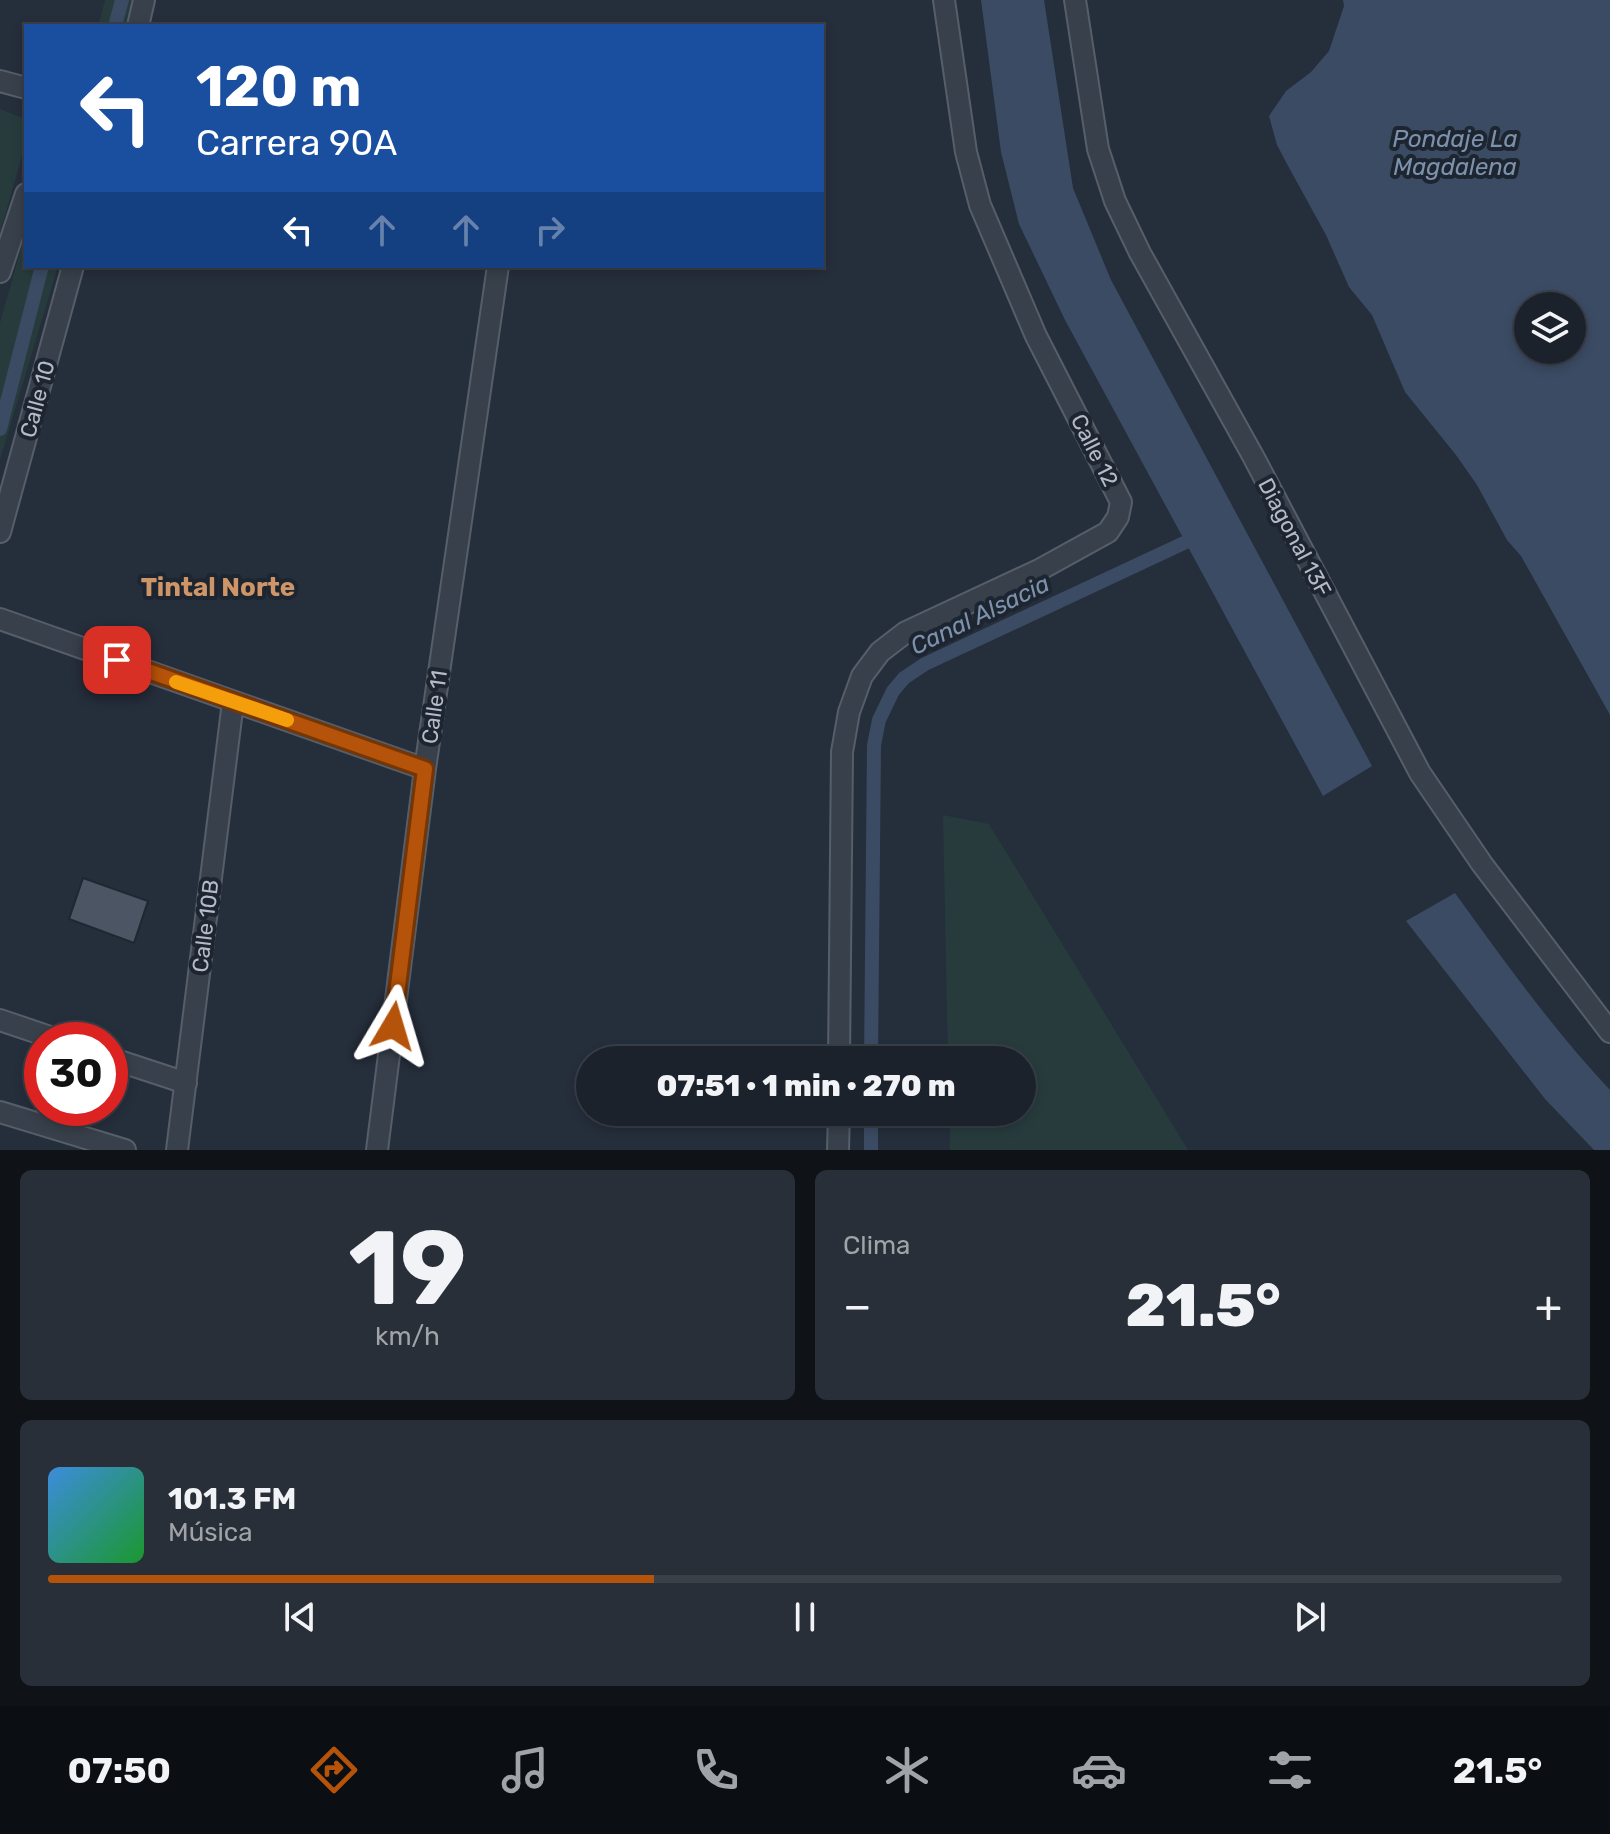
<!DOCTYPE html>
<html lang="es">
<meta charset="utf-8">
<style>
:root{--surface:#1c222c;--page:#292f38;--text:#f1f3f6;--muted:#a0a4a9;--line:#3a3f48;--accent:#b45309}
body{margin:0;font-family:Rubik,sans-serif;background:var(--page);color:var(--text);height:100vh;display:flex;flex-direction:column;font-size:30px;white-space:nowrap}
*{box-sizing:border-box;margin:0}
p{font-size:26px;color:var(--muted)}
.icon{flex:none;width:44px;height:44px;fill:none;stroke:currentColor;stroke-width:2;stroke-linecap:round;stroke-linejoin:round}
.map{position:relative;height:1150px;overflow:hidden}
.sheet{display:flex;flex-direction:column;gap:20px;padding:20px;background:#0f1318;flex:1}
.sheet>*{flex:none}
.guide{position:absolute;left:24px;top:24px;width:800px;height:244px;border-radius:0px;box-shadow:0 4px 12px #0003,0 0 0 2px var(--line);background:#1a4fa0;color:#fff;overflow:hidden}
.fabs{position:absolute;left:1514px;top:292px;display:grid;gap:16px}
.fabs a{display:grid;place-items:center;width:72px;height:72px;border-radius:50%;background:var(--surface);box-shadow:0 4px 12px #0003,0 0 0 2px var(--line);font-size:40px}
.speed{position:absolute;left:24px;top:1022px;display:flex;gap:16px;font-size:40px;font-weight:700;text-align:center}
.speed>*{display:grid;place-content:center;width:104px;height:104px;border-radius:50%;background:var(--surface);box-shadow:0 4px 12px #0003,0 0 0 2px var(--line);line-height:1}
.speed .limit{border:12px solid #d22;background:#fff;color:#111}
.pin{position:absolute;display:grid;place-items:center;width:68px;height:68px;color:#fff;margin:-34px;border-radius:16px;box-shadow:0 4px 12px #0006}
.me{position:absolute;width:88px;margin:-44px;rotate:7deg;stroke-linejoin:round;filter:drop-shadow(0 0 6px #0008)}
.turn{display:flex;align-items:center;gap:28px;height:168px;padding:0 40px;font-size:36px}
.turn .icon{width:104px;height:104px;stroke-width:2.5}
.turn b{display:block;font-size:56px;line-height:68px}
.lanes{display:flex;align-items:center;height:76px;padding:0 40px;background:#0003;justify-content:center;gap:40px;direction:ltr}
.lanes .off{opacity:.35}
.big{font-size:60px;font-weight:800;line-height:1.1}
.sheet .widget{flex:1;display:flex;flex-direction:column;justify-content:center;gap:12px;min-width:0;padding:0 28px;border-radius:12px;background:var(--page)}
.sheet .dial{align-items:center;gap:0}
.dial b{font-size:104px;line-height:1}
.song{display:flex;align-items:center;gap:24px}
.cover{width:96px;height:96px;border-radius:12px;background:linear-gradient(135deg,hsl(210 70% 55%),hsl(130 70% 35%))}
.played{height:8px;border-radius:4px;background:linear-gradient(90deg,var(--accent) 40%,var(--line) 40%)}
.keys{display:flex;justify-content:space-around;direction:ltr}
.heat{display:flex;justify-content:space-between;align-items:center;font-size:44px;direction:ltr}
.sheet .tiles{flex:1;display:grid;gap:20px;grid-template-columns:1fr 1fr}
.widget:last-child{grid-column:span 2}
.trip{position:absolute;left:576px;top:1046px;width:460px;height:80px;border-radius:40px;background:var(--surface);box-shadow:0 4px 12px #0003,0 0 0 2px var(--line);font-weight:800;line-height:80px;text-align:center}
.tabs{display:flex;height:128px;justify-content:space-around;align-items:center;background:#0b0e12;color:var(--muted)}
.tabs .icon{width:56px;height:56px}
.tabs .current{color:var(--accent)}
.tabs b{font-size:36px;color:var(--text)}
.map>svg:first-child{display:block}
</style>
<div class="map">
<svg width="1610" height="1150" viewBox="0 0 1610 1150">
<rect width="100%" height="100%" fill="#252e3b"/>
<!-- green -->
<path fill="#273b3d" d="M 105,0 L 134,0 L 128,26 L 98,26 Z
M 0,109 L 26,119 L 26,142 L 0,233 Z
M 26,231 L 26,266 L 58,266 L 0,460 L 0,323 Z
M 943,815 L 989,824 L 1188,1150 L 950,1150 L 950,1112 L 1022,1112 L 1022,1060 L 948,1060 Z"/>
<!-- water -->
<path fill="#3b4b63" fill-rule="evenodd" d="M 981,0 L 1044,0 L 1073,188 L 1111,280 L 1372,766 L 1323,796 L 1065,320 L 1019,224 L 1001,152 Z
M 1343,0 L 1610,0 L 1610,715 L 1521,556 L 1507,540 L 1477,485 L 1456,455 L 1405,392 L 1372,315 L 1349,287 L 1326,235 L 1287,164 L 1277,145 L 1269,116 L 1286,91 L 1311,72 L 1329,51 L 1344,6 ZM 1528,306 L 1572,306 L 1572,350 L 1528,350 Z
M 1455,893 C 1504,961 1553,1029 1610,1090 L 1610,1150 L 1594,1150 L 1545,1099 L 1406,921 Z"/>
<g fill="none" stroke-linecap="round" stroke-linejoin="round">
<!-- canal -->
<path stroke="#3b4b63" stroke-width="14" d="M 115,26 L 122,0
M 0,429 L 42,266
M 871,1060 L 874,745 L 879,720 L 893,691 L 904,678 L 925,664 L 1201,535
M 871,1150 L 871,1112"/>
</g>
<!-- building -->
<path fill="#4b5563" stroke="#1f2732" stroke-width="2" d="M 83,878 L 148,901 L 134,943 L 69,919 Z"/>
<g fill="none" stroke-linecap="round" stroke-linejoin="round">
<!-- minor casing -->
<g stroke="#565e69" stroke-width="24">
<path id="minor" d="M 1075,0 L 1098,149 L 1115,201 L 1140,253 L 1253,456 L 1420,773 L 1482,864 L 1610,1032
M 138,26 L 144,0
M 0,81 L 26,88
M 0,272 L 26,194
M 0,532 L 73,266
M 0,619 L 425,769
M 0,1020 L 59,1040
M 110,1058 L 186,1083
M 839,1060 L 842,752 L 849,712 L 862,676 L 880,652 L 906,632 L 1041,569 L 1108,532 L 1118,517 L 1121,502 L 1036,336 L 980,205 L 966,152 L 944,0
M 0,1112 L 125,1150
M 177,1150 L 233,702
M 377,1150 L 425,769 L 498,266
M 838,1150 L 839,1112"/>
</g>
<!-- minor -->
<use href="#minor" stroke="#38404b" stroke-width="20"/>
</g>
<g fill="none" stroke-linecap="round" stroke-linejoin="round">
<!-- route casing -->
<g stroke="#753606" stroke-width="20">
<path id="route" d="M 117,660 L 425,769 L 393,1026"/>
</g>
<!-- route -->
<use href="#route" stroke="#b45309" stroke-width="14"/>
<!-- slow -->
<path stroke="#f59e0b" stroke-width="14" d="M 176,682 L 287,720"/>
</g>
<g text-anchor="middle" stroke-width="8" stroke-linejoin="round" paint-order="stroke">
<!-- street labels -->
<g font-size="22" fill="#b4bbc6" stroke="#1d2530">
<text transform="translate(37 399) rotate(-75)" y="8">Calle 10</text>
<text transform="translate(1095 450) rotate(63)" y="8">Calle 12</text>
<text transform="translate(1295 537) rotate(62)" y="8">Diagonal 13F</text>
<text transform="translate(434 707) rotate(-82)" y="8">Calle 11</text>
<text transform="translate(205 926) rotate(-83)" y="8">Calle 10B</text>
</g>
<!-- water labels -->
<g font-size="24" font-style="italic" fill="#7d91ac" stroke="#1d2530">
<text x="1455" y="147">Pondaje La<tspan x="1455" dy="28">Magdalena</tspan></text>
<text transform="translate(980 615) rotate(-26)" y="8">Canal Alsacia</text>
</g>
<!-- quarter labels -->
<g font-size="26" font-weight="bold" fill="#cd9568" stroke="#1d2530">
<text x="218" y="596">Tintal Norte</text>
</g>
</g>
</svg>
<div class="fabs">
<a><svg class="icon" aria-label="layers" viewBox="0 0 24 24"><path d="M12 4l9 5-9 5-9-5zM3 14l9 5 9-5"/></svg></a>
</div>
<div class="speed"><div class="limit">30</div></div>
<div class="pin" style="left:117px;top:660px;background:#d93025"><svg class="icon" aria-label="arrive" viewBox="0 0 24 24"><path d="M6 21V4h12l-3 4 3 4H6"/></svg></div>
<svg class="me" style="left:393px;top:1026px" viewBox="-20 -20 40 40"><path d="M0-17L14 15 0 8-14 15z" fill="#b45309" stroke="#fff" stroke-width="4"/></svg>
<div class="trip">07:51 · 1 min · 270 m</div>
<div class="guide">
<div class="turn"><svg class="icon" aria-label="left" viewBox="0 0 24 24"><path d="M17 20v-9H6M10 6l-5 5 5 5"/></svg><div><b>120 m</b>Carrera 90A</div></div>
<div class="lanes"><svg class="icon" aria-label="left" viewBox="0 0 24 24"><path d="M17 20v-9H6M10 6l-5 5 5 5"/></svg><svg class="icon off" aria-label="ahead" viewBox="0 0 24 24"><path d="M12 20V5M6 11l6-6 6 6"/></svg><svg class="icon off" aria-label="ahead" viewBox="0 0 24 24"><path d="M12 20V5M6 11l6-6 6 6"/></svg><svg class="icon off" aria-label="right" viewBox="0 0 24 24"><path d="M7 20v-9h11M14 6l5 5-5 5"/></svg></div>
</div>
</div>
<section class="sheet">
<div class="tiles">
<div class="widget dial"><b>19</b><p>km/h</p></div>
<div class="widget"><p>Clima</p>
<div class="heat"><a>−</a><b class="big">21.5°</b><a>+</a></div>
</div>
<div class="widget">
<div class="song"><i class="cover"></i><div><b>101.3 FM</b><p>Música</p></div></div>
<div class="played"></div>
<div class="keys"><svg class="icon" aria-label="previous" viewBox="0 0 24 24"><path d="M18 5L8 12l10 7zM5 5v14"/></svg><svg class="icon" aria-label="pause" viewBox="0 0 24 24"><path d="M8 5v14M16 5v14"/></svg><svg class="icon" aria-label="next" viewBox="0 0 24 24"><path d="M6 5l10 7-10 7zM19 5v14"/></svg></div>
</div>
</div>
</section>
<nav class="tabs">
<b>07:50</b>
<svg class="icon current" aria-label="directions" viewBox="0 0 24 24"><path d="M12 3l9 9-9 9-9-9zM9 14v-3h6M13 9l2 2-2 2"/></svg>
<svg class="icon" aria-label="music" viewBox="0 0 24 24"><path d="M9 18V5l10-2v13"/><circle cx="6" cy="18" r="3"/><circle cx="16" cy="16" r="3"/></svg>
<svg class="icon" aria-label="phone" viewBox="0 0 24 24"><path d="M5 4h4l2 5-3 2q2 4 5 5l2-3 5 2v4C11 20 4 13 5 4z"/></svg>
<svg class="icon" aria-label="climate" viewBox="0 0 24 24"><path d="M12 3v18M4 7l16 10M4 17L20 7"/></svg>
<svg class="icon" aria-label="car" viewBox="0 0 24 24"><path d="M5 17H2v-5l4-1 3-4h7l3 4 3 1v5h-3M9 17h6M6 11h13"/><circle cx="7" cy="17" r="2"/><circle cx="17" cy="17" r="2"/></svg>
<svg class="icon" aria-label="filters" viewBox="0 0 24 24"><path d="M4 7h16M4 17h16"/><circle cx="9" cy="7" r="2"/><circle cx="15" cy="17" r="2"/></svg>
<b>21.5°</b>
</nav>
